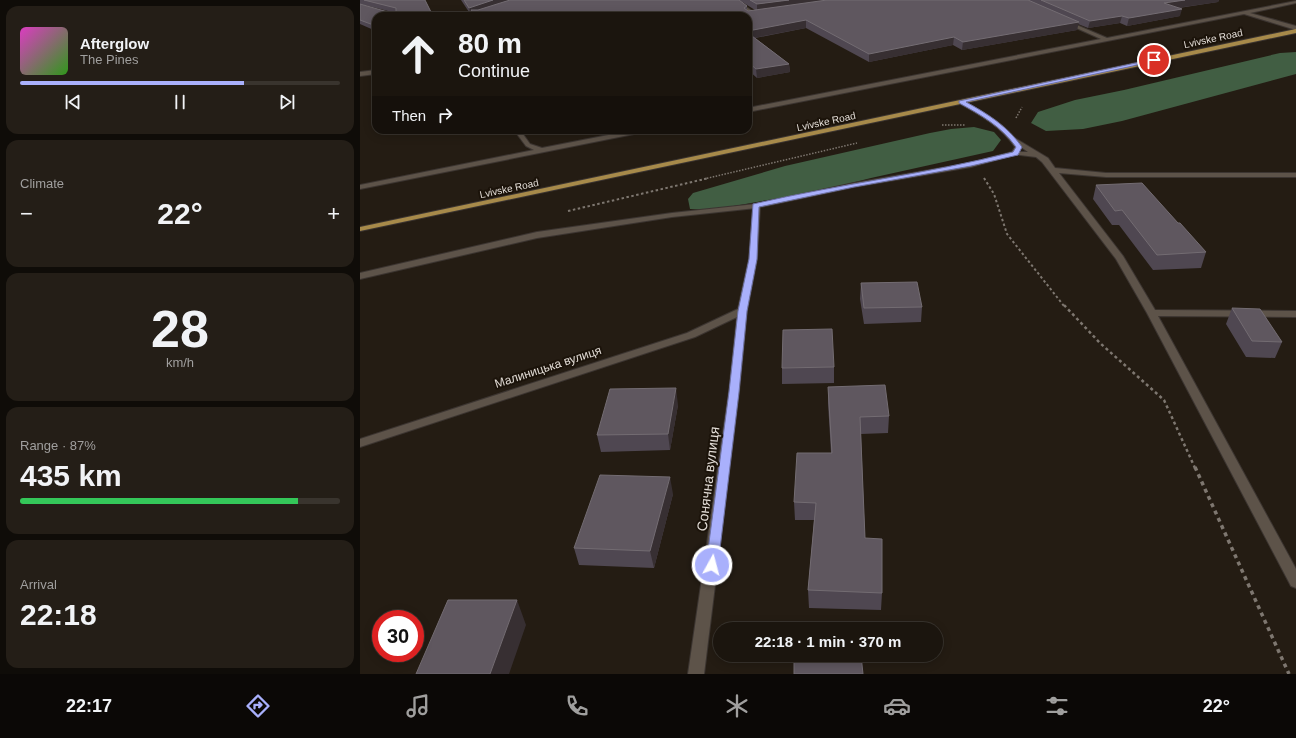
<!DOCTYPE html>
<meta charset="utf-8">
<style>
:root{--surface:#1b150e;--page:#241e17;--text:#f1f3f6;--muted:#a09f9e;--line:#39342e;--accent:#a9b0fc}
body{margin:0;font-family:Arial,sans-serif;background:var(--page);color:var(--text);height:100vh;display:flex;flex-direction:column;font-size:15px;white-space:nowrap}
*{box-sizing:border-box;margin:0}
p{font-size:13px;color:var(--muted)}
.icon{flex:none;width:22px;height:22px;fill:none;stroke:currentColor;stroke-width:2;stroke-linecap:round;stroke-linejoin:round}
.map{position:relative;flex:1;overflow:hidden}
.side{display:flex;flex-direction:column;gap:6px;padding:6px;background:#0f0c08;width:360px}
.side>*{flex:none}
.banner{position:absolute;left:12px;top:12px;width:380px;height:122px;border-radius:12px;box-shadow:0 2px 10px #0003,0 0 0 1px var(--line);background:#1b150e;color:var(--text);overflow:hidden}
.speed{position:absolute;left:12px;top:610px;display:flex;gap:8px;font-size:20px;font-weight:700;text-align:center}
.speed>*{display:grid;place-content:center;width:52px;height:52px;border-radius:50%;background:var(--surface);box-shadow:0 2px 10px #0003,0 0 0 1px var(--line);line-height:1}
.speed .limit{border:6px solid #d22;background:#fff;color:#111}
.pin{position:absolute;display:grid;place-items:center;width:34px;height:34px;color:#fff;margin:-17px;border:2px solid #fff;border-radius:50%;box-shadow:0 1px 4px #0007}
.me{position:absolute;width:44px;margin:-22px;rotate:7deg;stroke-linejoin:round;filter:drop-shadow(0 0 3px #0008)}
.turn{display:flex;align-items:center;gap:14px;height:84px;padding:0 20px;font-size:18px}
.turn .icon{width:52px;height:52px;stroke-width:2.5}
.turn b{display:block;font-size:28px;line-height:34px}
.then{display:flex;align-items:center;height:38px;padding:0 20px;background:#0003;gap:8px;font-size:15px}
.big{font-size:30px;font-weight:700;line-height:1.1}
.side .card{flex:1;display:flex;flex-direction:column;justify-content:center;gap:6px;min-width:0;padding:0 14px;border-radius:12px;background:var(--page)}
.side .dial{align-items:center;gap:0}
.dial b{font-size:52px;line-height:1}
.song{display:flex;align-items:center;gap:12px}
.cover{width:48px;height:48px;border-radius:6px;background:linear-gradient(135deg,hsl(310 70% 55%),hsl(110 70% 35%))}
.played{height:4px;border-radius:2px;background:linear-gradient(90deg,var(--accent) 70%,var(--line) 70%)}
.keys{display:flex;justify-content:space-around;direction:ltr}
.heat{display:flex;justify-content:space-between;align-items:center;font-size:22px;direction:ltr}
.charge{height:6px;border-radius:3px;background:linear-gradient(90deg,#34c759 87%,var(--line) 0)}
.trip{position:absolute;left:353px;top:622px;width:230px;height:40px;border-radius:20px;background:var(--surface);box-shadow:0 2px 10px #0003,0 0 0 1px var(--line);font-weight:700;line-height:40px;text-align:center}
.dock{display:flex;height:64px;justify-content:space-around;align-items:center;background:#0b0806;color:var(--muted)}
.dock .icon{width:28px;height:28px}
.dock .on{color:var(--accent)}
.dock b{font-size:18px;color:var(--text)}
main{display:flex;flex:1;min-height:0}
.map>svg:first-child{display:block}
</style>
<main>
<section class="side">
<div class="card">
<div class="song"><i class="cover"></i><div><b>Afterglow</b><p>The Pines</p></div></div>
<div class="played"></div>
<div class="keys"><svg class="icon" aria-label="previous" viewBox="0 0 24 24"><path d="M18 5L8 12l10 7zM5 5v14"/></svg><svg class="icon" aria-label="pause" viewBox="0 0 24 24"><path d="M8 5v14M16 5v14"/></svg><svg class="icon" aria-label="next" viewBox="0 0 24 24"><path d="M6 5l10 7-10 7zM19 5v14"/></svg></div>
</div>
<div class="card"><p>Climate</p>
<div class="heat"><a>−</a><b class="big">22°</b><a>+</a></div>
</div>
<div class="card dial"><b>28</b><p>km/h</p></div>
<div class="card"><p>Range · 87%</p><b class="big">435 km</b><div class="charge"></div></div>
<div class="card"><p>Arrival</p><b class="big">22:18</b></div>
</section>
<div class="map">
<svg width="936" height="674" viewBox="0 0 936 674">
<rect width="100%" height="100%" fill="#241c13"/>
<!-- forest -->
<path fill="#415e43" d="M 936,52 L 936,74 L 762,121 L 723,129 L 686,131 L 671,123 L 678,112 L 715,100 L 764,90 L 920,53 Z
M 614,127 L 634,132 L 641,140 L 633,151 L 511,178 L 459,191 L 351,210 L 330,209 L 328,199 L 333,193 L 425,166 L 570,133 L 591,129 Z"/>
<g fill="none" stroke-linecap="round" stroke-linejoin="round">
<!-- lane casing -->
<g stroke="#3c3531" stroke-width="2">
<path id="lane" d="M 653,137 L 688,158 L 695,168 L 746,173 L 936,173 L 936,177 L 746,177 L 699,173 L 763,256 L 795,310 L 936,311 L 936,317 L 798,316 L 936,569 L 936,588 L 931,586 L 787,313 L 756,259 L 682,162 L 676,157 L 653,154 L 653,152 L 668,152 L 651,140 L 651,138 Z"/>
</g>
<!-- street casing -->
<g stroke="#3c3531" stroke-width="2">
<path id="street" d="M 371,0 L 376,0 L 398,15 L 394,16 Z
M 936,1 L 936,3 L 890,13 L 936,26 L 936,30 L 884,14 L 388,112 L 388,108 L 741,39 L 703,22 L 705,20 L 747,38 Z
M 16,70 L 16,74 L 0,76 L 0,72 Z
M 154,130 L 160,130 L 170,144 L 182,148 L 274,130 L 287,130 L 284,132 L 0,189 L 0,185 L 174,150 L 166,146 Z
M 393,204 L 399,204 L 400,206 L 397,259 L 387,311 L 379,392 L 344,674 L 328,674 L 369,392 L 377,317 L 335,337 L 0,447 L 0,439 L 327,333 L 378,309 L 389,259 Z"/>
</g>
<!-- secondary casing -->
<g stroke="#3c3531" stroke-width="2">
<path id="secondary" d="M 599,101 L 603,101 C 626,113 647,126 662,147 L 657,154 L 611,167 L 494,187 L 396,208 L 312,217 L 177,238 L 0,279 L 0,273 L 177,232 L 312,213 L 396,204 L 494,183 L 610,163 L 652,152 L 655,147 C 641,127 621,115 599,103 Z"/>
</g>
<!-- primary casing -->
<g stroke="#3c3531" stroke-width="2">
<path id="primary" d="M 936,29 L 936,33 L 0,231 L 0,227 Z"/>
</g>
<!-- path-far3 -->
<path stroke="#7e7770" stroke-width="1.5" stroke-dasharray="1.5 1.5" stroke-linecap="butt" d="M 656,118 L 662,107
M 582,125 L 605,125
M 344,179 L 497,143"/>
<!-- path-far2 -->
<path stroke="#7e7770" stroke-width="2" stroke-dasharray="2.5 2.5" stroke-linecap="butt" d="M 624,178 L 634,194 L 647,234 L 704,306
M 208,211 L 349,178"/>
<!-- path-far1 -->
<path stroke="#7e7770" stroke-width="2.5" stroke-dasharray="3 3" stroke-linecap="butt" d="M 704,305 L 740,343 L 804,400 L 835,468"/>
<!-- path -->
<path stroke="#7e7770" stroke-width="3.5" stroke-dasharray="4 4" stroke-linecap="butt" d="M 835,467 L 929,674"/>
<!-- lane -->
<use href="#lane" fill="#5d5349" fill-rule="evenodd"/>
<!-- street -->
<use href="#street" fill="#5d5349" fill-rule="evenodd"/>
<!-- secondary -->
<use href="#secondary" fill="#5d5349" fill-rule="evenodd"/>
<!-- primary -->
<use href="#primary" fill="#a78a4a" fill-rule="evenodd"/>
</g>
<!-- wall -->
<path fill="#4f4751" d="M 0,0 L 65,0 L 73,16 L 16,16 L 16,31 L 0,24 L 0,4 L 28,12 L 32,12 L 0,4 Z
M 101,0 L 379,0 L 387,6 L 387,10 L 388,11 L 395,10 L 379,0 L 859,0 L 858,2 L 819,8 L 820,16 L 767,26 L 760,23 L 728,28 L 718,24 L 717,30 L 602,50 L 593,45 L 509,62 L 446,28 L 395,38 L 429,64 L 430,72 L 397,78 L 388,70 L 388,16 L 112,16 L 112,15 L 111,15 Z
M 736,185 L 818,223 L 846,252 L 841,268 L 793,270 L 759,225 L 752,225 L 733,199 Z
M 501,283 L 562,307 L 561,322 L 504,324 L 500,299 Z
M 872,308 L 922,342 L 915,358 L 886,357 L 866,324 Z
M 474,367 L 474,383 L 422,384 L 422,368 Z
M 468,387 L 529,416 L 528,433 L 501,434 L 505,538 L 522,593 L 521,610 L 449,608 L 448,590 L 454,520 L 435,520 L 434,502 L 471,453 L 468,403 Z
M 318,405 L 310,450 L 241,452 L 237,435 Z
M 313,494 L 294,568 L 219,565 L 214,548 Z"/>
<!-- shaded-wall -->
<path fill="#372f32" d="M 133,0 L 157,0 L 114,14 L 111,10 L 112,15 L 111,15 L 109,8 Z
M 429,0 L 484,0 L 397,11 L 397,4 Z
M 825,0 L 859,0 L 858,2 L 803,10 L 804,3 Z
M 822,9 L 820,16 L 767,26 L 769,18 Z
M 762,16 L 760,23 L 728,28 L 730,21 Z
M 446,20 L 446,28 L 388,39 L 388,31 Z
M 719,22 L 717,30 L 602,50 L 603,42 Z
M 594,37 L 593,45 L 509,62 L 509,54 Z
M 429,64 L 430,72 L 397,78 L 396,69 Z
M 316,388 L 318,405 L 310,450 L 308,434 Z
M 310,477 L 313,494 L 294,568 L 290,551 Z
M 157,600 L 166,625 L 149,674 L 130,674 Z"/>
<!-- building -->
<path fill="#5f575f" stroke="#736c72" d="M 4,0 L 65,0 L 73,16 L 16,16 L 16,26 L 0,20 L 0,4 L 28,12 L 36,12 L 36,8 Z
M 104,0 L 133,0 L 109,8 Z
M 150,0 L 379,0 L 387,6 L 384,8 L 388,11 L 467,0 L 668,0 L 719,22 L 603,42 L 594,37 L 509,54 L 446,20 L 388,31 L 388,16 L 115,16 L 111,10 L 118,10 Z
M 390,0 L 429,0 L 397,4 Z
M 681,0 L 825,0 L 804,3 L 822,9 L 769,18 L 762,16 L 730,21 Z
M 388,33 L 429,64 L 396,69 L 388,62 Z
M 782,183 L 818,223 L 820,223 L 846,252 L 797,255 L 762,210 L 755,211 L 736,185 Z
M 557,282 L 562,307 L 504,308 L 501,283 Z
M 872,308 L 900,309 L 922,342 L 892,341 Z
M 472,329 L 474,367 L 422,368 L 423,330 Z
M 525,385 L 529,416 L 500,417 L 505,538 L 522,539 L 522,593 L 448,590 L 456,503 L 434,502 L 437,453 L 472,453 L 468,387 Z
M 316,388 L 308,434 L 237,435 L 250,389 Z
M 240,475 L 310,477 L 290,551 L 214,548 Z
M 88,600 L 157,600 L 130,674 L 56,674 Z
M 434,655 L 501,655 L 503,674 L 434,674 Z"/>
<!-- route -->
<path fill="#a9b0fc" stroke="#6e72a4" d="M 794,59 L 796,59 L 796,61 L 606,102 C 628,114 647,126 662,147 L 658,155 L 611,166 L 494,187 L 399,207 L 397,259 L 387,311 L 379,392 L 358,565 L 356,568 L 352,570 L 348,568 L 346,565 L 369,392 L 378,311 L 389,259 L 393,204 C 479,184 567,174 653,152 L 656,147 C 641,126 621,115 599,103 L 599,101 Z"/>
<g text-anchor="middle" stroke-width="4" stroke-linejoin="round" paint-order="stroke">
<!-- far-street labels -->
<g font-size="10" fill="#e2dcd6" stroke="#1b130a">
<text transform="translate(853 38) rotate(-12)" y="4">Lvivske Road</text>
<text transform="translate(466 121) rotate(-12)" y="4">Lvivske Road</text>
<text transform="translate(149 188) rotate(-12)" y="4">Lvivske Road</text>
</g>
<!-- street labels -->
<g font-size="12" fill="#e2dcd6" stroke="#1b130a">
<text transform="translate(188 367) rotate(-18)" y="4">Малиницька вулиця</text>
</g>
<!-- near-street labels -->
<g font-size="14" fill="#e2dcd6" stroke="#1b130a">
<text transform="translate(348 479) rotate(-83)" y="5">Сонячна вулиця</text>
</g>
</g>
</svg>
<div class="speed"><div class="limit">30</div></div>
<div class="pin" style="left:794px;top:60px;background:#d93025"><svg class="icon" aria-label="arrive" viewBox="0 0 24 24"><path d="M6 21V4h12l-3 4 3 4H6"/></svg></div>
<svg class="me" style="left:352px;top:565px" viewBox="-20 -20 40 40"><circle r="17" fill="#a9b0fc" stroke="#fff" stroke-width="3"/><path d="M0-11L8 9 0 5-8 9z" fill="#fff"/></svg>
<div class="trip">22:18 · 1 min · 370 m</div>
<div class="banner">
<div class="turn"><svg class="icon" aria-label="ahead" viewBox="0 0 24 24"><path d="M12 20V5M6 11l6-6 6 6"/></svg><div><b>80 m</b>Continue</div></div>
<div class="then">Then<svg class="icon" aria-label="right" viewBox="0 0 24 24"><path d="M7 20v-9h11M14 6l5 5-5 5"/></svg></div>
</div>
</div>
</main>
<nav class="dock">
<b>22:17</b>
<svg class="icon on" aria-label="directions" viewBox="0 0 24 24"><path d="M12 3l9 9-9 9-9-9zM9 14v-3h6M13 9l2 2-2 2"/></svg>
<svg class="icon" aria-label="music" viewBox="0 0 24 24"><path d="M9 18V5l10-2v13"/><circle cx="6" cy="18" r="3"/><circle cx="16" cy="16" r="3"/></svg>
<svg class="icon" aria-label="phone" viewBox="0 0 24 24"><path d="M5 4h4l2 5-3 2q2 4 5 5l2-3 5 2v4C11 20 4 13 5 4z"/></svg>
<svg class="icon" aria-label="climate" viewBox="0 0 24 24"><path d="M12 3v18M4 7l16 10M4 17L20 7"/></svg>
<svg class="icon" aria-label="car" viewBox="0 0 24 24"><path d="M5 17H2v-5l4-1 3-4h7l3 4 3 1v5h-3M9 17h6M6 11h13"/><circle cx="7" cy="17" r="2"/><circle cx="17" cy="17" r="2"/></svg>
<svg class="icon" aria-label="filters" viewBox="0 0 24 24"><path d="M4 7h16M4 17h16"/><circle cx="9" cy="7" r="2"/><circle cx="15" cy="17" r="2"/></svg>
<b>22°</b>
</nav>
